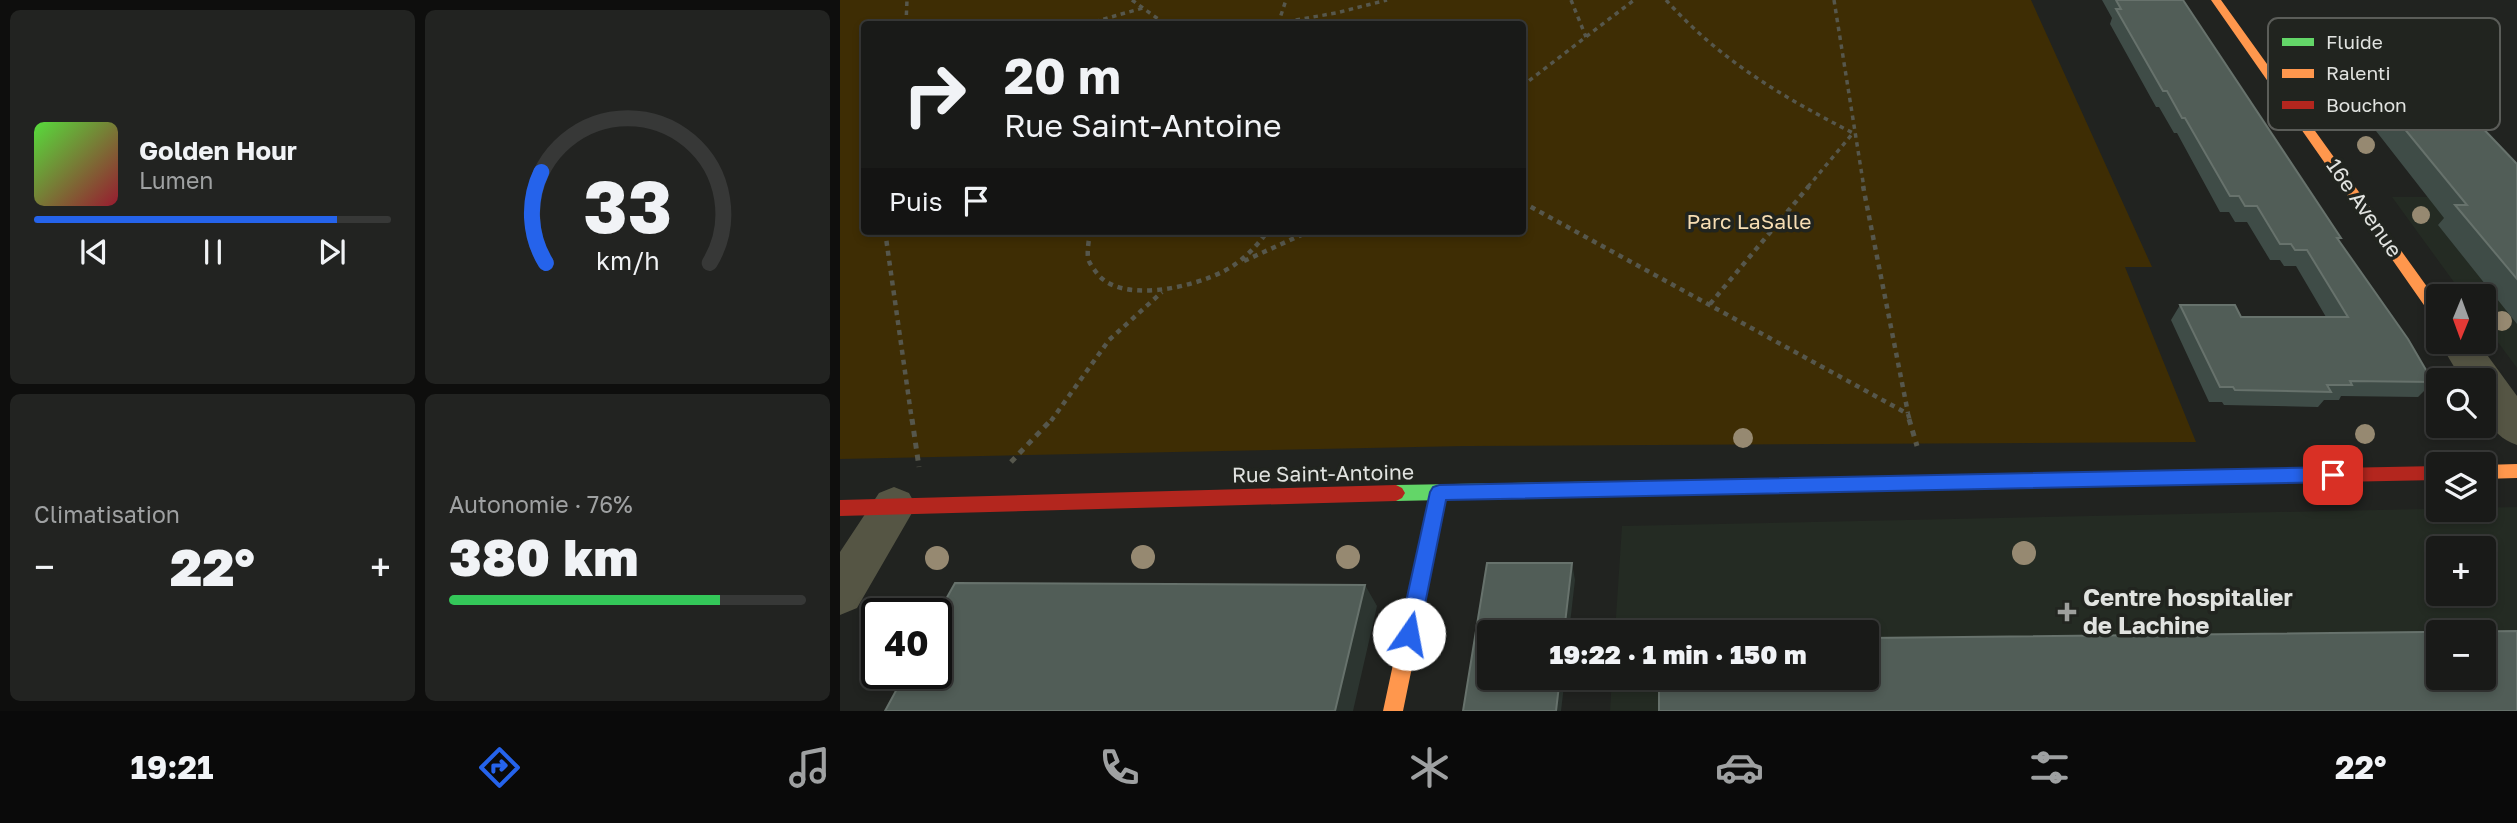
<!DOCTYPE html>
<html lang="fr">
<meta charset="utf-8">
<style>
:root{--surface:#191a18;--page:#222321;--text:#f1f3f6;--muted:#9fa1a2;--line:#373837;--accent:#2563eb}
body{margin:0;font-family:"Golos Text",sans-serif;background:var(--page);color:var(--text);height:100vh;display:flex;flex-direction:column;font-size:26px;white-space:nowrap}
*{box-sizing:border-box;margin:0}
p{font-size:23px;color:var(--muted)}
.icon{flex:none;width:38px;height:38px;fill:none;stroke:currentColor;stroke-width:2;stroke-linecap:round;stroke-linejoin:round}
.map{position:relative;flex:1;overflow:hidden}
.details{display:flex;flex-direction:column;gap:10px;padding:10px;background:#0e0e0d;width:840px}
.details>*{flex:none}
.banner{position:absolute;left:21px;top:21px;width:665px;height:214px;border-radius:7px;box-shadow:0 4px 10px #0003,0 0 0 2px var(--line);background:#191a18;color:var(--text);overflow:hidden}
.needle{width:46px;rotate:181deg}
.fabs{position:absolute;left:1586px;top:284px;display:grid;gap:14px}
.fabs a{display:grid;place-items:center;width:70px;height:70px;border-radius:7px;background:var(--surface);box-shadow:0 4px 10px #0003,0 0 0 2px var(--line);font-size:35px}
.speed{position:absolute;left:21px;top:598px;display:flex;gap:14px;font-size:35px;font-weight:700;text-align:center}
.speed>*{display:grid;place-content:center;width:91px;height:91px;border-radius:50%;background:var(--surface);box-shadow:0 4px 10px #0003,0 0 0 2px var(--line);line-height:1}
.speed .limit{border:4px solid #111;border-radius:10px;background:#fff;color:#111}
.pin{position:absolute;display:grid;place-items:center;width:60px;height:60px;color:#fff;margin:-30px;border-radius:14px;box-shadow:0 4px 10px #0006}
.me{position:absolute;width:77px;margin:-38px;rotate:12deg;stroke-linejoin:round;filter:drop-shadow(0 0 5px #0008)}
.turn{display:flex;align-items:center;gap:24px;height:147px;padding:0 28px;font-size:32px}
.turn .icon{width:91px;height:91px;stroke-width:2.5}
.turn b{display:block;font-size:49px;line-height:60px}
.then{display:flex;align-items:center;height:66px;padding:0 28px;background:#0003;gap:14px;font-size:26px}
.big{font-size:52px;font-weight:800;line-height:1.1}
.details .card{flex:1;display:flex;flex-direction:column;justify-content:center;gap:10px;min-width:0;padding:0 24px;border-radius:10px;background:var(--page)}
.details .dial{align-items:center;gap:0}
.dial svg{height:182px;overflow:visible;fill:none;stroke:var(--line);stroke-width:7;stroke-linecap:round;text-anchor:middle}
.dial text{fill:var(--text);stroke:none}
.song{display:flex;align-items:center;gap:21px}
.cover{width:84px;height:84px;border-radius:10px;background:linear-gradient(135deg,hsl(110 70% 55%),hsl(350 70% 35%))}
.played{height:7px;border-radius:4px;background:linear-gradient(90deg,var(--accent) 85%,var(--line) 85%)}
.keys{display:flex;justify-content:space-around;direction:ltr}
.heat{display:flex;justify-content:space-between;align-items:center;font-size:38px;direction:ltr}
.charge{height:10px;border-radius:5px;background:linear-gradient(90deg,#34c759 76%,var(--line) 0)}
.details .tiles{flex:1;display:grid;gap:10px;grid-template-columns:repeat(2,1fr)}
.trip{position:absolute;left:637px;top:620px;width:402px;height:70px;border-radius:7px;background:var(--surface);box-shadow:0 4px 10px #0003,0 0 0 2px var(--line);font-weight:800;line-height:70px;text-align:center}
.tabs{display:flex;height:112px;justify-content:space-around;align-items:center;background:#0a0a0a;color:var(--muted)}
.tabs .icon{width:49px;height:49px}
.tabs .selected{color:var(--accent)}
.tabs b{font-size:32px;color:var(--text)}
main{display:flex;flex:1;min-height:0}
.map>svg:first-child{display:block}
</style>
<main>
<section class="details">
<div class="tiles">
<div class="card">
<div class="song"><i class="cover"></i><div><b>Golden Hour</b><p>Lumen</p></div></div>
<div class="played"></div>
<div class="keys"><svg class="icon" aria-label="previous" viewBox="0 0 24 24"><path d="M18 5L8 12l10 7zM5 5v14"/></svg><svg class="icon" aria-label="pause" viewBox="0 0 24 24"><path d="M8 5v14M16 5v14"/></svg><svg class="icon" aria-label="next" viewBox="0 0 24 24"><path d="M6 5l10 7-10 7zM19 5v14"/></svg></div>
</div>
<div class="card dial"><svg viewBox="0 0 100 80">
<path d="M14 69A42 42 0 1 1 86 69"/>
<path d="M14 69A42 42 0 0 1 12 29" stroke="#2563eb"/>
<text x="50" y="56" font-size="32" font-weight="700">33</text>
<text x="50" y="72" font-size="11">km/h</text>
</svg></div>
<div class="card"><p>Climatisation</p>
<div class="heat"><a>−</a><b class="big">22°</b><a>+</a></div>
</div>
<div class="card"><p>Autonomie · 76%</p><b class="big">380 km</b><div class="charge"></div></div>
</div>
</section>
<div class="map">
<svg width="1677" height="711" viewBox="0 0 1677 711">
<rect width="100%" height="100%" fill="#212320"/>
<!-- built -->
<path fill="#242b23" fill-rule="evenodd" d="M 1552,197 L 1677,197 L 1677,368 L 1643,322 L 1643,296 L 1624,296 Z
M 1677,507 L 1677,711 L 770,711 L 772,677 L 1027,677 L 1027,632 L 775,632 L 782,526 ZM 1598,548 L 1643,548 L 1643,593 L 1598,593 ZM 1598,632 L 1643,632 L 1643,677 L 1598,677 Z"/>
<!-- green -->
<path fill="#3e2d04" fill-rule="evenodd" d="M 0,0 L 1191,0 L 1312,267 L 1285,267 L 1356,442 L 625,446 L 0,459 ZM 24,24 L 682,24 L 682,231 L 24,231 Z"/>
<g fill="none" stroke-linecap="round" stroke-linejoin="round">
<!-- path-far2 -->
<path stroke="#56574c" stroke-width="3.5" stroke-dasharray="4.5 4.5" stroke-linecap="butt" d="M 292,0 L 325,24
M 731,0 L 746,37
M 826,0 C 881,61 941,96 1013,133 L 967,188
M 994,0 L 1024,188
M 438,23 L 496,13 L 547,0
M 66,24 L 67,0
M 246,24 L 303,8
M 438,24 L 446,0
M 682,86 L 794,0"/>
<!-- path-far1 -->
<path stroke="#56574c" stroke-width="4.5" stroke-dasharray="5 5" stroke-linecap="butt" d="M 1023,186 L 1068,413
M 682,202 L 1068,414 L 1070,421
M 45,231 L 72,421
M 250,231 C 249,240 247,250 248,258 C 249,263 253,268 256,272 C 279,305 354,287 384,271 C 403,261 415,248 428,231
M 404,261 L 470,231
M 870,304 L 969,186
M 211,421 L 269,340 L 322,292"/>
<!-- path -->
<path stroke="#56574c" stroke-width="5" stroke-dasharray="6 6" stroke-linecap="butt" d="M 72,419 L 79,467
M 1069,419 L 1077,446
M 171,462 L 212,419"/>
<!-- street -->
<path fill="#554" fill-rule="evenodd" d="M 1598,340 L 1637,341 L 1677,396 L 1677,445 C 1646,434 1643,409 1643,380 L 1622,380 Z
M 54,487 L 69,493 L 76,506 L 17,608 L 0,615 L 0,552 L 39,493 Z"/>
<!-- fast -->
<path fill="#63d668" fill-rule="evenodd" d="M 1142,475 L 1148,477 L 1151,482 L 1148,487 L 1142,489 L 556,501 L 550,498 L 547,493 L 550,488 L 556,485 Z"/>
<!-- slow -->
<path fill="#ff974d" fill-rule="evenodd" d="M 1371,0 L 1381,0 L 1598,302 L 1598,320 L 1593,318 Z
M 1677,464 L 1677,478 L 1643,479 L 1643,465 Z
M 599,484 L 605,487 L 608,492 L 563,711 L 543,711 L 590,492 L 593,487 Z"/>
<!-- jam -->
<path fill="#b3261e" fill-rule="evenodd" d="M 1598,466 L 1598,480 L 1142,489 L 1136,487 L 1133,482 L 1136,477 L 1142,475 Z
M 556,485 L 562,488 L 565,493 L 562,498 L 556,501 L 0,516 L 0,500 Z"/>
</g>
<!-- trees -->
<g fill="#968971">
<circle cx="1526" cy="145" r="9"/>
<circle cx="1581" cy="215" r="9"/>
<circle cx="1662" cy="321" r="10"/>
<circle cx="1525" cy="434" r="10"/>
<circle cx="903" cy="438" r="10"/>
<circle cx="1184" cy="553" r="12"/>
<circle cx="303" cy="557" r="12"/>
<circle cx="508" cy="557" r="12"/>
<circle cx="97" cy="558" r="12"/>
</g>
<!-- wall -->
<path fill="#3f4c47" d="M 1262,0 L 1343,0 L 1501,238 L 1499,240 L 1593,382 L 1578,397 L 1501,396 L 1499,400 L 1484,400 L 1478,407 L 1384,405 L 1382,402 L 1369,402 L 1331,320 L 1340,305 L 1401,317 L 1486,317 L 1456,266 L 1444,266 L 1440,260 L 1430,260 L 1407,222 L 1395,222 L 1389,212 L 1380,212 L 1337,133 L 1334,133 L 1319,107 L 1316,107 L 1270,24 L 1272,18 Z
M 1480,24 L 1677,164 L 1677,324 L 1598,225 L 1604,218 L 1536,131 L 1529,131 L 1467,51 L 1470,46 L 1468,44 Z"/>
<!-- shaded-wall -->
<path fill="#2c3530" d="M 732,563 L 735,580 L 729,632 L 724,632 Z
M 525,585 L 537,606 L 513,711 L 495,711 Z
M 720,677 L 725,677 L 721,711 L 716,711 Z"/>
<!-- building -->
<path fill="#515d57" stroke="#67726c" stroke-width="2" fill-rule="evenodd" d="M 1276,0 L 1343,0 L 1501,238 L 1497,238 L 1568,339 L 1593,382 L 1510,381 L 1512,385 L 1487,385 L 1491,392 L 1395,390 L 1393,387 L 1380,387 L 1340,305 L 1395,305 L 1401,317 L 1508,317 L 1467,250 L 1455,250 L 1451,244 L 1440,244 L 1417,206 L 1405,206 L 1399,196 L 1390,196 L 1345,118 L 1342,118 L 1327,91 L 1323,91 L 1276,9 L 1281,9 Z
M 1480,24 L 1536,24 L 1542,31 L 1550,31 L 1677,164 L 1677,279 L 1615,205 L 1627,205 L 1550,111 L 1543,111 L 1479,32 L 1486,32 Z
M 647,563 L 732,563 L 724,632 L 649,632 L 649,677 L 720,677 L 716,711 L 623,711 Z
M 115,583 L 525,585 L 495,711 L 45,711 L 65,674 L 96,674 L 96,617 Z
M 1677,631 L 1677,711 L 819,711 L 819,677 L 1027,677 L 1027,638 ZM 1598,632 L 1643,632 L 1643,677 L 1598,677 Z"/>
<!-- route -->
<path fill="#2563eb" stroke="#184099" stroke-width="2" d="M 1493,467 L 1499,469 L 1502,475 L 1499,480 L 1493,482 L 606,500 L 579,634 L 576,641 L 569,643 L 562,641 L 559,634 L 590,492 L 593,487 L 599,485 Z"/>
<!-- markers -->
<path fill="#9ea09d" stroke="#21241f" stroke-width="2.5" d="M1223.5 601.5h7v7h7v7h-7v7h-7v-7h-7v-7h7z"/>
<g text-anchor="middle" stroke-width="7" stroke-linejoin="round" paint-order="stroke">
<!-- street labels -->
<g font-size="21" fill="#e1e3e0" stroke="#21241f">
<text transform="translate(1524 208) rotate(55)" y="7">16e Avenue</text>
<text transform="translate(483 474) rotate(-1)" y="7">Rue Saint-Antoine</text>
</g>
<!-- park labels -->
<g font-size="21" fill="#f6ddb3" stroke="#21241f">
<text x="909" y="229">Parc LaSalle</text>
</g>
<!-- near-poi labels -->
<g font-size="24" font-weight="bold" fill="#e1e3e0" stroke="#21241f" text-anchor="start">
<text x="1243" y="606">Centre hospitalier<tspan x="1243" dy="28">de Lachine</tspan></text>
</g>
</g>
<!-- legend -->
<rect x="1428" y="18" width="232" height="112" rx="10" fill="#21241f" stroke="#5b5d59" stroke-width="2"/>
<rect x="1442" y="38" width="32" height="8" fill="#63d668"/>
<rect x="1442" y="69" width="32" height="9" fill="#ff974d"/>
<rect x="1442" y="101" width="32" height="8" fill="#b3261e"/>
<g font-size="19" fill="#e1e3e0">
<text x="1486" y="49">Fluide</text>
<text x="1486" y="80">Ralenti</text>
<text x="1486" y="112">Bouchon</text>
</g>
</svg>
<div class="fabs">
<a><svg class="needle" viewBox="-14 -14 28 28"><path d="M0-13l5 13h-10z" fill="#e53935"/><path d="M0 13l5-13h-10z" fill="#9fa1a2"/></svg></a>
<a><svg class="icon" aria-label="search" viewBox="0 0 24 24"><circle cx="10" cy="10" r="6"/><path d="M15 15l6 6"/></svg></a>
<a><svg class="icon" aria-label="layers" viewBox="0 0 24 24"><path d="M12 4l9 5-9 5-9-5zM3 14l9 5 9-5"/></svg></a>
<a>+</a>
<a>−</a>
</div>
<div class="speed"><div class="limit">40</div></div>
<div class="pin" style="left:1493px;top:475px;background:#d93025"><svg class="icon" aria-label="arrive" viewBox="0 0 24 24"><path d="M6 21V4h12l-3 4 3 4H6"/></svg></div>
<svg class="me" style="left:569px;top:634px" viewBox="-20 -20 40 40"><circle r="19" fill="#fff"/><path d="M0-13L10 11 0 6-10 11z" fill="#2563eb"/></svg>
<div class="trip">19:22 · 1 min · 150 m</div>
<div class="banner">
<div class="turn"><svg class="icon" aria-label="right" viewBox="0 0 24 24"><path d="M7 20v-9h11M14 6l5 5-5 5"/></svg><div><b>20 m</b>Rue Saint-Antoine</div></div>
<div class="then">Puis<svg class="icon" aria-label="arrive" viewBox="0 0 24 24"><path d="M6 21V4h12l-3 4 3 4H6"/></svg></div>
</div>
</div>
</main>
<nav class="tabs">
<b>19:21</b>
<svg class="icon selected" aria-label="directions" viewBox="0 0 24 24"><path d="M12 3l9 9-9 9-9-9zM9 14v-3h6M13 9l2 2-2 2"/></svg>
<svg class="icon" aria-label="music" viewBox="0 0 24 24"><path d="M9 18V5l10-2v13"/><circle cx="6" cy="18" r="3"/><circle cx="16" cy="16" r="3"/></svg>
<svg class="icon" aria-label="phone" viewBox="0 0 24 24"><path d="M5 4h4l2 5-3 2q2 4 5 5l2-3 5 2v4C11 20 4 13 5 4z"/></svg>
<svg class="icon" aria-label="climate" viewBox="0 0 24 24"><path d="M12 3v18M4 7l16 10M4 17L20 7"/></svg>
<svg class="icon" aria-label="car" viewBox="0 0 24 24"><path d="M5 17H2v-5l4-1 3-4h7l3 4 3 1v5h-3M9 17h6M6 11h13"/><circle cx="7" cy="17" r="2"/><circle cx="17" cy="17" r="2"/></svg>
<svg class="icon" aria-label="filters" viewBox="0 0 24 24"><path d="M4 7h16M4 17h16"/><circle cx="9" cy="7" r="2"/><circle cx="15" cy="17" r="2"/></svg>
<b>22°</b>
</nav>
